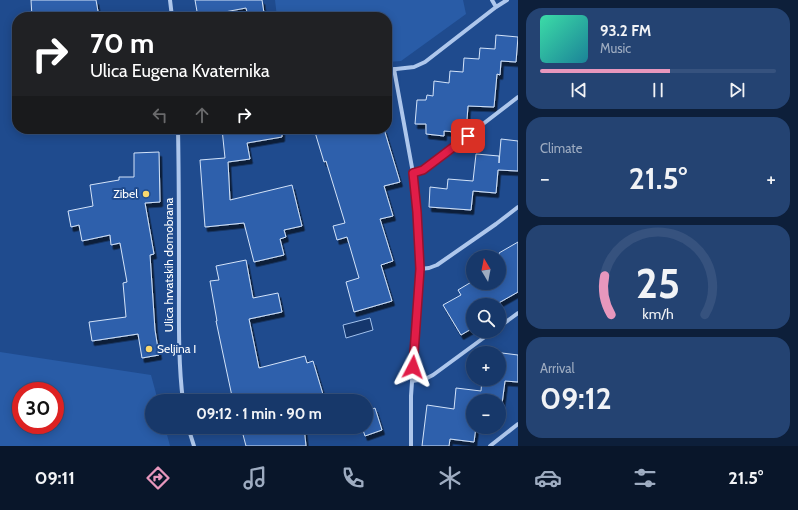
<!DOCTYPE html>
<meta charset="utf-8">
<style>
:root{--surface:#17386a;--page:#244372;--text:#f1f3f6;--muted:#9eacc1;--line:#36527e;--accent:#e797bd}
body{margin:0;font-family:Cabin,sans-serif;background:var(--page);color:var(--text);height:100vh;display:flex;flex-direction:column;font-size:15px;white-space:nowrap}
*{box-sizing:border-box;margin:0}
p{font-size:13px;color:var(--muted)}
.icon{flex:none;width:22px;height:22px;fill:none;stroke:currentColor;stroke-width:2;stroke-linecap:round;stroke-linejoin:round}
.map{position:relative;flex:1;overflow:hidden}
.panel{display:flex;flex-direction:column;gap:8px;padding:8px;background:#0d1f3a;width:280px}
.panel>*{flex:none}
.top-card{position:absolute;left:12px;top:12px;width:380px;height:122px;border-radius:16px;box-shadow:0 2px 10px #0003,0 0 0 1px var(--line);background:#202124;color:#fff;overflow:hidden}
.needle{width:26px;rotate:350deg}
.controls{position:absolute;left:466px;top:250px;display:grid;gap:8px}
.controls a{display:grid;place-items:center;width:40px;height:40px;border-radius:50%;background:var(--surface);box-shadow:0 2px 10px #0003,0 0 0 1px var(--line);font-size:20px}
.speed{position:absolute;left:12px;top:382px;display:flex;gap:8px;font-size:20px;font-weight:700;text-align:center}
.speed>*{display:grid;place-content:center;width:52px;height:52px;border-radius:50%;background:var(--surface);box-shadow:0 2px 10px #0003,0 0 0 1px var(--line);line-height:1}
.speed .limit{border:6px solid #d22;background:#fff;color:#111}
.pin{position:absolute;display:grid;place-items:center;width:34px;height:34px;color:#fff;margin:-17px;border-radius:8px;box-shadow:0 2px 6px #0006}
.me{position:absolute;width:44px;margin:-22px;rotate:4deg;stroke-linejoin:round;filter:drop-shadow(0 0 3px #0008)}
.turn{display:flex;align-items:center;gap:14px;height:84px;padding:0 12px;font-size:18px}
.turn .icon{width:52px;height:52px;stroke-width:2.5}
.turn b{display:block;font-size:28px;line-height:34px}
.lanes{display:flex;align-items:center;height:38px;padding:0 12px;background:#0003;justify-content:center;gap:20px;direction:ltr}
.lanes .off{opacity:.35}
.big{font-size:30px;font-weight:700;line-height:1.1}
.panel .tile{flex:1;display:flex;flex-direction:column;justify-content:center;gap:6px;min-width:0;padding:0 14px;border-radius:16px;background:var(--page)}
.panel .dial{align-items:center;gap:0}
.dial svg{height:104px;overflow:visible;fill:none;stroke:var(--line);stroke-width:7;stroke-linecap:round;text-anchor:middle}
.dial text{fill:var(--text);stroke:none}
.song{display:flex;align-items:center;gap:12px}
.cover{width:48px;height:48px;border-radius:6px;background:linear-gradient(135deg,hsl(160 70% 55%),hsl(190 70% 35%))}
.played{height:4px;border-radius:2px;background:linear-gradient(90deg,var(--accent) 55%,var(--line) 55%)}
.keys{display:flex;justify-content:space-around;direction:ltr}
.heat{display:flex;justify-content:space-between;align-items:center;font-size:22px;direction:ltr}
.trip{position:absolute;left:145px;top:394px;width:228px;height:40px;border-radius:20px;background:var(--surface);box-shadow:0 2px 10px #0003,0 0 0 1px var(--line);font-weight:700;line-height:40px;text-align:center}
.menu{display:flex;height:64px;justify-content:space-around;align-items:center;background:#09162a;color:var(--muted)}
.menu .icon{width:28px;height:28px}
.menu .active{color:var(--accent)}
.menu b{font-size:18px;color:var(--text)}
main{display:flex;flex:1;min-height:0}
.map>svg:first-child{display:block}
</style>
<main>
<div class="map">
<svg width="518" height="446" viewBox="0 0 518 446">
<defs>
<filter id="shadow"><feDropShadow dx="2.5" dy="4.5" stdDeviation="0" flood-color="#0009"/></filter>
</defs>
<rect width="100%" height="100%" fill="#1f4b8e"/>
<!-- green -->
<path fill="#295ca7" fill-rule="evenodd" d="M 275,0 L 463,0 L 466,14 L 401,61 L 387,62 L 387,17 L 277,17 Z
M 0,352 L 151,375 L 158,401 L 152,401 L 152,427 L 165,427 L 170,446 L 0,446 ZM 21,391 L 55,391 L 55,425 L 21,425 Z"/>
<!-- water -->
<path fill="#15376d" stroke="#a2c2ee" d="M 370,318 L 373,330 L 346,338 L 343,325 Z"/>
<!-- building -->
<path fill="#2f61ac" stroke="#d3e3f9" filter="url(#shadow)" d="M 31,0 L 96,0 L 99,17 L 32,17 Z
M 195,0 L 262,0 L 264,13 L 248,16 L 246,8 L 198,17 Z
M 496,35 L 518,37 L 516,62 L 501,61 L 500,75 L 497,74 L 494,107 L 468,106 L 466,133 L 444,131 L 444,136 L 426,134 L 426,124 L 415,124 L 417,100 L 426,100 L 427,95 L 433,96 L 434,81 L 449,83 L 450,71 L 463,72 L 464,58 L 479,59 L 480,48 L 495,49 Z
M 222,129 L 282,129 L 282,137 L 247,143 L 250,159 L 228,162 L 230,200 L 292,185 L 302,226 L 284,230 L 286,237 L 280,239 L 284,255 L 254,262 L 244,223 L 205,227 L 200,160 L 225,158 Z
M 314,129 L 384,129 L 400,182 L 384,186 L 393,216 L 380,219 L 393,261 L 381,265 L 392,301 L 354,312 L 346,282 L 359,278 L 347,237 L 337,240 L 333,226 L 345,223 L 326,161 L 324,162 Z
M 501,139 L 518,141 L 518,171 L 498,170 L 496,193 L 473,191 L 471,210 L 429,207 L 430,187 L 447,189 L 448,179 L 473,181 L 476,154 L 499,156 L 499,163 Z
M 159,152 L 160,202 L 145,203 L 154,254 L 150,255 L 155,330 L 159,355 L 142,358 L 138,334 L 92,341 L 89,322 L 126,317 L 123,283 L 127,282 L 120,243 L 111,245 L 110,235 L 82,241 L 79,225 L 71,227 L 68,211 L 93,206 L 90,185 L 119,180 L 119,177 L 134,177 L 134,153 Z
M 518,242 L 518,292 L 495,305 L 473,305 L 473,328 L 461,335 L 443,305 L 461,295 L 458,290 L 473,281 L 473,283 L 499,283 L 499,253 Z
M 246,260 L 253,298 L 278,293 L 282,312 L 249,319 L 259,368 L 305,356 L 307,363 L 313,361 L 325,401 L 233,401 L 216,321 L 217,321 L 210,281 L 219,280 L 216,266 Z
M 486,351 L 518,355 L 518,382 L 505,381 L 500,419 L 499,419 L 499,401 L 473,401 L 473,427 L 476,427 L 474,442 L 450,439 L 449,446 L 422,446 L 427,405 L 454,409 L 456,388 L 481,391 L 482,379 L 499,379 L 499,353 L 486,353 Z
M 375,408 L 382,430 L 365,436 L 362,427 L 366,427 L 366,412 Z
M 241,427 L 304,427 L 306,446 L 246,446 Z"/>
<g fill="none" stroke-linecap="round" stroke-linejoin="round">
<!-- minor -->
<path stroke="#aec7ec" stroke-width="4" d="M 170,0 L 172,17
M 492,0 L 496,7
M 394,69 L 413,173 L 417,212 L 419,242 L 420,269 L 411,396 L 411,446
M 387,70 L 414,67 L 425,62 L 496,7 L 507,0
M 178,129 C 179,179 179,229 179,279 C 179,320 178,361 183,401
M 413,173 L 423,170 L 518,97
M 420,269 L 429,268 L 437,265 L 496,224 L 518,207
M 499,327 L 518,313
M 412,381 L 425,379 L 433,375 L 493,331
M 188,427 L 194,446
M 490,446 L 518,424"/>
</g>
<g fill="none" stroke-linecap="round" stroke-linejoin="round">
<!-- route casing -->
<g stroke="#92132f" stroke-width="10">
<path id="route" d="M 413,367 L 420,269 L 417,212 L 413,173 L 423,170 L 468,136"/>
</g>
<!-- route -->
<use href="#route" stroke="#e11d48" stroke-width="7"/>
</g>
<!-- markers -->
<g fill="#fad86e" stroke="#1f4b8e" stroke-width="1.5">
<circle cx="146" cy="194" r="4"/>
<circle cx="149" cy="349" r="4"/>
</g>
<g text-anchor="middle" stroke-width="4" stroke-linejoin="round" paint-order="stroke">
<!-- poi labels -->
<g font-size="12" fill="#fff" stroke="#1f4b8e" text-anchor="end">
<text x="138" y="198">Zibel</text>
<text x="157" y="353" text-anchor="start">Seljina I</text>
</g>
<!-- street labels -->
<g font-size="12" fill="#fff" stroke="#1f4b8e">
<text transform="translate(169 265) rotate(-90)" y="4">Ulica hrvatskih domobrana</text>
</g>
</g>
</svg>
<div class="controls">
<a><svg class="needle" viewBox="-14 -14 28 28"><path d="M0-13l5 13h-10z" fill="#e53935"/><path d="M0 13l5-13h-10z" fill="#9eacc1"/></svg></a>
<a><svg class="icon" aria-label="search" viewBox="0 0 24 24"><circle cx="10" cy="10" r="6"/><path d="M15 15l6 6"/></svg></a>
<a>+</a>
<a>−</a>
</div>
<div class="speed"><div class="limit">30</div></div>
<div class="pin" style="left:468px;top:136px;background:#d93025"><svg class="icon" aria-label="arrive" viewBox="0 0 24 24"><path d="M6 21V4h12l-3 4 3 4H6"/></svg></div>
<svg class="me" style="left:413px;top:367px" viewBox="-20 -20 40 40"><path d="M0-17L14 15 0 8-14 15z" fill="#e11d48" stroke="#fff" stroke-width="4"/></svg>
<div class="trip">09:12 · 1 min · 90 m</div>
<div class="top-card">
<div class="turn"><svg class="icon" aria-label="right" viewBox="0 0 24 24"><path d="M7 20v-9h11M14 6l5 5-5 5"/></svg><div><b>70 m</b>Ulica Eugena Kvaternika</div></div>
<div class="lanes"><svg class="icon off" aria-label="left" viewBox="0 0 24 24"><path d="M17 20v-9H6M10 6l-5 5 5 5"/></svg><svg class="icon off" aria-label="ahead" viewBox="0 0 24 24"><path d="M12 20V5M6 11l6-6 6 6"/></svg><svg class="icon" aria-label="right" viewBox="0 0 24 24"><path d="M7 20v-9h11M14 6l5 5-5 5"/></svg></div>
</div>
</div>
<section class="panel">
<div class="tile">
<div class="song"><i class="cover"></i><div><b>93.2 FM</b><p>Music</p></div></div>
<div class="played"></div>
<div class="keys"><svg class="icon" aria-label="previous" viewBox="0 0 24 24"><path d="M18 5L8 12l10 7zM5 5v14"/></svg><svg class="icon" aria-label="pause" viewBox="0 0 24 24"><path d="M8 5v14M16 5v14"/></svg><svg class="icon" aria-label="next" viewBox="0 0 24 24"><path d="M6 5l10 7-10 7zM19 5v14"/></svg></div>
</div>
<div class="tile"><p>Climate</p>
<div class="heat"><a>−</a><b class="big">21.5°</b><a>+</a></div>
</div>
<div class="tile dial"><svg viewBox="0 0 100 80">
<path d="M14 69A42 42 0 1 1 86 69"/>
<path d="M14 69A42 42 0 0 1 9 39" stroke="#e797bd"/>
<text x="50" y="56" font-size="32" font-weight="700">25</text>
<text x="50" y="72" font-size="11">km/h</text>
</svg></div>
<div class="tile"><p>Arrival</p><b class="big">09:12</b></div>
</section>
</main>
<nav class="menu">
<b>09:11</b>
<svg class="icon active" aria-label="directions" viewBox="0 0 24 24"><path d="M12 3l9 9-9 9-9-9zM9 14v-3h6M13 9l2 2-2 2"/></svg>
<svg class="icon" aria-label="music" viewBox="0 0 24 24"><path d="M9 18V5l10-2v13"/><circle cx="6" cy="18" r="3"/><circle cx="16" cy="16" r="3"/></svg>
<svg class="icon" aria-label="phone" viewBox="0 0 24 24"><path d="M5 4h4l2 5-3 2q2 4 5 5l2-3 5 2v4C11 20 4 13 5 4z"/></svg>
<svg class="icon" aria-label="climate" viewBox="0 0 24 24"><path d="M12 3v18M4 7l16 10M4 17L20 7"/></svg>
<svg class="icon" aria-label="car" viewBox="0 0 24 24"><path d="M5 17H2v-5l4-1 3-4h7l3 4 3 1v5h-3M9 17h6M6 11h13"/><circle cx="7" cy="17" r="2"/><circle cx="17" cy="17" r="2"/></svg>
<svg class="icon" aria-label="filters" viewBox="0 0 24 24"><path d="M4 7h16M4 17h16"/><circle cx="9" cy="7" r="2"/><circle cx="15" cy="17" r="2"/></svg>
<b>21.5°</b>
</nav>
